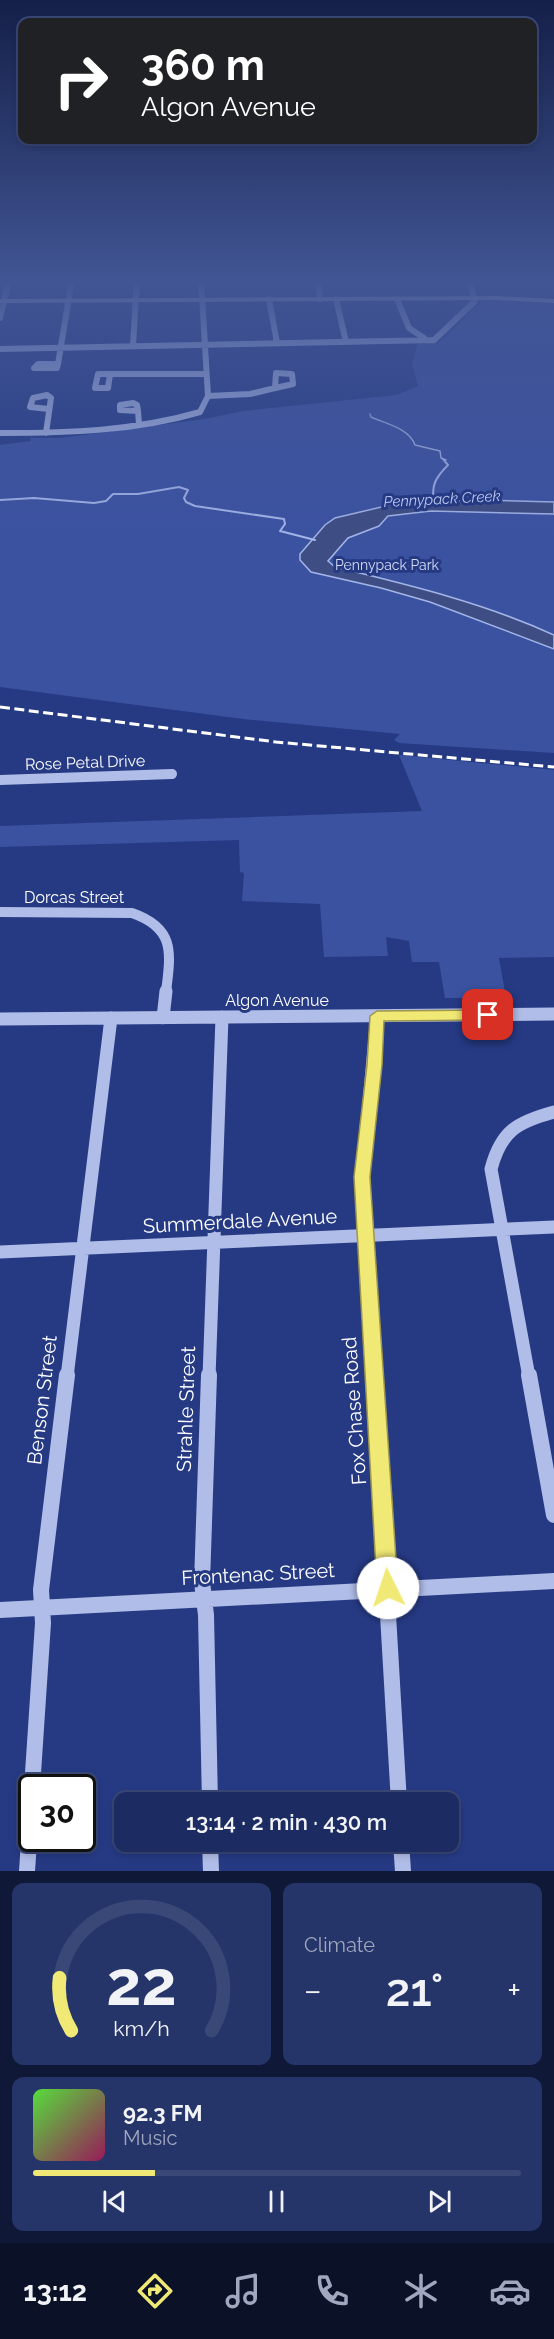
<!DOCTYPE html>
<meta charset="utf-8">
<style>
:root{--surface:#1c2c63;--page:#253469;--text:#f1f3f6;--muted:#a0a7be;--line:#3a4878;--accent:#f1e975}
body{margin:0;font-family:Raleway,sans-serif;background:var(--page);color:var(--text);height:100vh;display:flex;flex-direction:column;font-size:22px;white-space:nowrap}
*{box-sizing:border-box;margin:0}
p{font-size:20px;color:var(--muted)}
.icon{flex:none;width:33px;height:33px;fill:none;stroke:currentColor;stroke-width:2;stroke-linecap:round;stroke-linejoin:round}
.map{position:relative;height:1871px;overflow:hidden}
.side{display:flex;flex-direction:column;gap:12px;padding:12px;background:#0f1836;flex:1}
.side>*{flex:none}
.guide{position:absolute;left:18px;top:18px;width:519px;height:126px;border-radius:12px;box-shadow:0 3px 9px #0003,0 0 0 2px var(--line);background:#202124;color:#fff;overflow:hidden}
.speed{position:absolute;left:18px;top:1774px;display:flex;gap:12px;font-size:30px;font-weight:700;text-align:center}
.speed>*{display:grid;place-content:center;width:78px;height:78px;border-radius:50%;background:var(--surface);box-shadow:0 3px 9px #0003,0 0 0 2px var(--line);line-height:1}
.speed .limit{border:3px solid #111;border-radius:9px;background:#fff;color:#111}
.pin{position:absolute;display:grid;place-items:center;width:51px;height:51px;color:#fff;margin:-26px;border-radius:12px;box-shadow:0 3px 9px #0006}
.me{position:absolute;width:66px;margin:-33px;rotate:356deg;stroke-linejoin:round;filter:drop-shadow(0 0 4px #0008)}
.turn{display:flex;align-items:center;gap:21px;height:126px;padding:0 24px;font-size:27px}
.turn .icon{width:78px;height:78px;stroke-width:2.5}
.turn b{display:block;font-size:42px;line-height:51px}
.big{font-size:45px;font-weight:600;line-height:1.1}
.side .card{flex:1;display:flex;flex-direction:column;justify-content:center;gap:9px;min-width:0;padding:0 21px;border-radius:12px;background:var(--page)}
.side .dial{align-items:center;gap:0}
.dial svg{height:156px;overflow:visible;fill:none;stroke:var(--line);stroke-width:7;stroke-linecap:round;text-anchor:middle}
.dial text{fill:var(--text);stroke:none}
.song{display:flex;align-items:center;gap:18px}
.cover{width:72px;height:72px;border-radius:9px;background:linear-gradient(135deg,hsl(110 70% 55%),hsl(330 70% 35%))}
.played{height:6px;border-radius:3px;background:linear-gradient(90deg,var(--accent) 25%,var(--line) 25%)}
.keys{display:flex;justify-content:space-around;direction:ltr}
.heat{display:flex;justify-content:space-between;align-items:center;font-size:33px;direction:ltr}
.side .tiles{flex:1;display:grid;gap:12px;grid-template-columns:1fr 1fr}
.card:last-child{grid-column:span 2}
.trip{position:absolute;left:114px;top:1792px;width:345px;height:60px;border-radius:12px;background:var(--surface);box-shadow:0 3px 9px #0003,0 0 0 2px var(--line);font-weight:600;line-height:60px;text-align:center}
.dock{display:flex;height:96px;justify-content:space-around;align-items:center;background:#0b1228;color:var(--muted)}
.dock .icon{width:42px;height:42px}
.dock .current{color:var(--accent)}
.dock b{font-size:27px;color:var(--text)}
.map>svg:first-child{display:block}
</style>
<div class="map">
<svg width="554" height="1871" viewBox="0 0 554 1871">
<rect width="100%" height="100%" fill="#263a84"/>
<!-- green -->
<path fill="#3b52a1" d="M 495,300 L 554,303 L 554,753 L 399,743 L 394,740 L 400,734 L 243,719 L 0,687 L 0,445 L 31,441 L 30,438 L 60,438 L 205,419 L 243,411 L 396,395 L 418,386 L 412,364 L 418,343 L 438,343 L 482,301 Z
M 399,755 L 554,770 L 554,957 L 499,958 L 506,998 L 445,998 L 439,962 L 412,962 L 409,941 L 386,937 L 388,956 L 324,957 L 320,904 L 242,901 L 244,873 L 240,872 L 239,840 L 0,847 L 0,826 L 422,811 Z"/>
<!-- water -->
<path fill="#3e4d83" stroke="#a4b5e8" stroke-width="1.5" d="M 478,500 L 554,502 L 554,514 L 431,511 L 388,516 L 379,526 L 348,538 L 328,561 L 335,567 C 409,585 484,603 554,635 L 554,649 L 430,602 L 381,588 L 311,572 L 300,560 L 300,554 L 325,525 L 335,518 L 394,504 Z"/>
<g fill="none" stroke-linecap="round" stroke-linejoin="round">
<!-- stream-far1 -->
<path stroke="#a4b5e8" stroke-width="1.5" d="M 370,414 L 371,417 C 386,424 409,428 415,445 L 440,451 L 441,458 L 446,460"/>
<!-- stream -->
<path stroke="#a4b5e8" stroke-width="2" d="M 0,500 L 34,498 L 94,503 L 106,501 L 113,494 L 138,494 L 179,487 L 188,490 L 184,498 L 186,502 L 195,506 L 284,519 L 285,524 L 280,531 L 315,540
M 435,505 C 430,487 435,478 448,465 L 443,459"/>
<!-- minor-far3 -->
<path stroke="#b0bde8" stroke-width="6" d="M 318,279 L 320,299
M 269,299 L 277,343
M 336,299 L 346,342
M 397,299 L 409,328 L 424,338
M 0,318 L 9,279
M 434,340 L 475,301 L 468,279
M 133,346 L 137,279
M 0,349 L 434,340
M 38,364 L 58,364 L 57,368 L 34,368 Z
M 58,364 L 72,279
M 276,373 L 292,374 L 293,384 L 275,388 Z
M 98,374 L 110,374 L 108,388 L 95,388 Z
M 110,374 L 206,374
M 208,396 L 250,394 L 275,388
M 133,403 L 137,405 L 138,411 L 120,410 L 120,405 Z
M 138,411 L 139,424
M 0,433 C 68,433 135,431 200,412 L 208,396 L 201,279
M 46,433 L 51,398 L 47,395 L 33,398 L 30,407 L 49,409"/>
<!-- minor-far2 -->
<path stroke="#b0bde8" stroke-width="10" d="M 0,780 L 172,774
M 0,912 L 132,913 C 175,928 171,952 166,992"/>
<!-- minor-far1 -->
<path stroke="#b0bde8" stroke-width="13" d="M 163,1018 L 166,991
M 0,1019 L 554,1014
M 0,1252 L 554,1227
M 67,1377 L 111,1018
M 209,1377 L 222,1017
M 374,1377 L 362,1177 L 377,1016
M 529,1377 L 491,1169 C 501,1131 517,1122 554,1112"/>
<!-- minor -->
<path stroke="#b0bde8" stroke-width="16" d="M 209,1375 L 202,1582 L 206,1615 L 210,1803
M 374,1375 L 399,1803
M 529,1375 L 554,1515
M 0,1610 L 554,1581
M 32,1788 L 43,1623 L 41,1590 L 67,1375
M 210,1842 L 211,1871
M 401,1842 L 403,1871
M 27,1871 L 32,1798"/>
<!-- major -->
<path fill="#f2f4fe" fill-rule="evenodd" d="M 496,296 L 554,299 L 554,303 L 496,300 L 0,303 L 0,299 Z"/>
<!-- rail -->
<path stroke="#fff" stroke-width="3" stroke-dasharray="10 4.5" stroke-linecap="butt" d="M 0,707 L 276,742 L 554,767"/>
</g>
<!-- sky -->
<linearGradient id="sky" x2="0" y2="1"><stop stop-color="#152049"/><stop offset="0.52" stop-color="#415594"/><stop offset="1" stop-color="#415594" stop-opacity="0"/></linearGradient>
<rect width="554" height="541" fill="url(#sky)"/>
<!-- route -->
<path fill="#f1e975" stroke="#9d974c" stroke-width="1.5" d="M 488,1010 L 495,1015 L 488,1020 L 384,1021 L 382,1065 L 370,1177 L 398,1588 L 395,1596 L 388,1599 L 380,1596 L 377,1588 L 354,1177 L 367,1065 L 370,1016 L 377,1011 Z"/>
<g text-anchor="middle" stroke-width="6" stroke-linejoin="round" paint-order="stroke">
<!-- far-park labels -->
<g font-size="14" fill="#d3dbf6" stroke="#263a84">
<text x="387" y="570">Pennypack Park</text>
</g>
<!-- far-water labels -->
<g font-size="15" font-style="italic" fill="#bbc7ef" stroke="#263a84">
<text transform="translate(442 499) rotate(-3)" y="5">Pennypack Creek</text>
</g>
<!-- street labels -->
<g font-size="16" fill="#fff" stroke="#263a84">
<text transform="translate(85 762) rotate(-2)" y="6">Rose Petal Drive</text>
<text x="74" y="903">Dorcas Street</text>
<text x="277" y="1006">Algon Avenue</text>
</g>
<!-- near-street labels -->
<g font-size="20" fill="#fff" stroke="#263a84">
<text transform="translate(240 1221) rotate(-3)" y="7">Summerdale Avenue</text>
<text transform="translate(42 1400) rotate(-83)" y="7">Benson Street</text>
<text transform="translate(186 1409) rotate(-88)" y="7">Strahle Street</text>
<text transform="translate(354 1411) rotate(-94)" y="7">Fox Chase Road</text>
<text transform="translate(258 1574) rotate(-3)" y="7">Frontenac Street</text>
</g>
</g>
</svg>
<div class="speed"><div class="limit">30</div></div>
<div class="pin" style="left:488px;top:1015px;background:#d93025"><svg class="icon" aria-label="arrive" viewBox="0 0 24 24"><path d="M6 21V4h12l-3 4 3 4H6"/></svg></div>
<svg class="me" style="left:388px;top:1588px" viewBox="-20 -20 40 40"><circle r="19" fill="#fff"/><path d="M0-13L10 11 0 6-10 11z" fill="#f1e975"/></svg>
<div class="trip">13:14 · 2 min · 430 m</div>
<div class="guide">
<div class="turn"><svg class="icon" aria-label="right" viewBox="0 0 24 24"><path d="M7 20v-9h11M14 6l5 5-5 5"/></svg><div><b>360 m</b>Algon Avenue</div></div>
</div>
</div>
<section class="side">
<div class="tiles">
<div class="card dial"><svg viewBox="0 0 100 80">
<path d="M14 69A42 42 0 1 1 86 69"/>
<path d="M14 69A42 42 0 0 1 8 42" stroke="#f1e975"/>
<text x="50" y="56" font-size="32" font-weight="700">22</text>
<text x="50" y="72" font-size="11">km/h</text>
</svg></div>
<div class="card"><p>Climate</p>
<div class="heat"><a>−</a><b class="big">21°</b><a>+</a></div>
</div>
<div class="card">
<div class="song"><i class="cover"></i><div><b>92.3 FM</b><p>Music</p></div></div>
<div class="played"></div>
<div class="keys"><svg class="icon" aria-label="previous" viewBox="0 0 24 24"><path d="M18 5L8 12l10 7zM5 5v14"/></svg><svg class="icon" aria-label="pause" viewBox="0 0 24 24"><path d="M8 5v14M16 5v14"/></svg><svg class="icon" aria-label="next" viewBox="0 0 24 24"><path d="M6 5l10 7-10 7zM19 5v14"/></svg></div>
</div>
</div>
</section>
<nav class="dock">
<b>13:12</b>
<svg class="icon current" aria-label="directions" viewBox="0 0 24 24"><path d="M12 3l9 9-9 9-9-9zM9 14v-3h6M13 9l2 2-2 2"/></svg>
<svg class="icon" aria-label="music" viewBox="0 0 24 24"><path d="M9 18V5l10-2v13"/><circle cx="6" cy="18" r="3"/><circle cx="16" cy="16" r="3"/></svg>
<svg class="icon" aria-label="phone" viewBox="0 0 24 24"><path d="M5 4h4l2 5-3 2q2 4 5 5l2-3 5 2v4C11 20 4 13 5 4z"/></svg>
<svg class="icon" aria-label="climate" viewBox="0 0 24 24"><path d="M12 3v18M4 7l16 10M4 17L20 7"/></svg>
<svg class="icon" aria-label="car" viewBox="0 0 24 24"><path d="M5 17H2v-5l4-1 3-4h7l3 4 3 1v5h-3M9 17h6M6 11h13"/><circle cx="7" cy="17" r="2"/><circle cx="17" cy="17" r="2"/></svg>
</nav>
